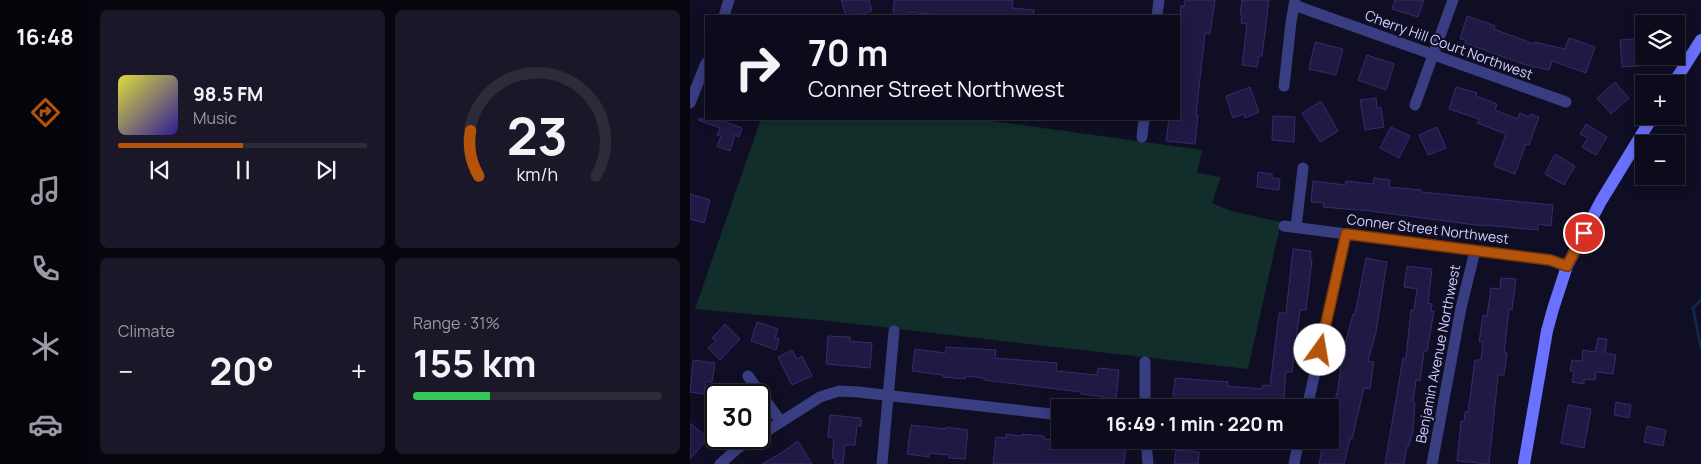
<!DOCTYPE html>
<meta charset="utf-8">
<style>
:root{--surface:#0c0a1b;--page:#1a1828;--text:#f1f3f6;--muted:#9a9aa3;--line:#2c2b3a;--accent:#b45309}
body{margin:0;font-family:Manrope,sans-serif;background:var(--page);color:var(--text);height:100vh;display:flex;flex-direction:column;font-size:19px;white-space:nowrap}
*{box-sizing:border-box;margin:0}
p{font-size:16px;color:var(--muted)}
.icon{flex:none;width:28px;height:28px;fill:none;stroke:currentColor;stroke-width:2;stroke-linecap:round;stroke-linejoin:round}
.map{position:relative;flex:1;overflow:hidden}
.details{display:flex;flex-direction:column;gap:10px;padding:10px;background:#07060f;width:600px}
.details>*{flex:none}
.hud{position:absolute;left:15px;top:15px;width:475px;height:105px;border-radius:0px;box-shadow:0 2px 12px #0003,0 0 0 1px var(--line);background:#0c0a1b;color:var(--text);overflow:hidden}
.fabs{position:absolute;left:945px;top:15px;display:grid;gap:10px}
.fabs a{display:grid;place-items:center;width:50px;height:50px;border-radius:0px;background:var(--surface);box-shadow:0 2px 12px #0003,0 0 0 1px var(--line);font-size:25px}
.speed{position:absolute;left:15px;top:384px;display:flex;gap:10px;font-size:25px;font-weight:700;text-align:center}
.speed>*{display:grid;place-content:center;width:65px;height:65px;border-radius:50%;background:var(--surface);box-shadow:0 2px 12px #0003,0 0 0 1px var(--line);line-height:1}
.speed .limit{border:2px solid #111;border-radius:8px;background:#fff;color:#111}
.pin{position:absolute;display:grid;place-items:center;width:42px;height:42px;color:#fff;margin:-21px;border:2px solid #fff;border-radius:50%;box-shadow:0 1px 5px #0007}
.me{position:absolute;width:55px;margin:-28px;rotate:13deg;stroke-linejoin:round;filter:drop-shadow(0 0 4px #0008)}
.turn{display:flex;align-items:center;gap:18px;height:105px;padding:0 20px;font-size:22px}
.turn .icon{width:65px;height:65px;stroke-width:2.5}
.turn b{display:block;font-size:35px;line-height:42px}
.big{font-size:38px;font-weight:700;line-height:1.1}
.details .tile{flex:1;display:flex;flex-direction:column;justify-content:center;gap:8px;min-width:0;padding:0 18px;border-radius:8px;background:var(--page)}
.details .dial{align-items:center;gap:0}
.dial svg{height:130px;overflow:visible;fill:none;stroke:var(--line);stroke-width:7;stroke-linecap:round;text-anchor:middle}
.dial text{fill:var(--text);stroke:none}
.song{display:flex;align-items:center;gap:15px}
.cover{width:60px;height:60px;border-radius:8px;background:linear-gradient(135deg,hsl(60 70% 55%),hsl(250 70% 35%))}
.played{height:5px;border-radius:2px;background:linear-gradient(90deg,var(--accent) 50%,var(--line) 50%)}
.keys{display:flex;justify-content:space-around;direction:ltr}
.heat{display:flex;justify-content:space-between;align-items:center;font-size:28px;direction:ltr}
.charge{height:8px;border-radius:4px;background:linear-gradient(90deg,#34c759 31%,var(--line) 0)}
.details .tiles{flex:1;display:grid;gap:10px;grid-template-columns:repeat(2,1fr)}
.trip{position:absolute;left:361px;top:399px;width:288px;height:50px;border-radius:0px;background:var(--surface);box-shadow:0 2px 12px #0003,0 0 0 1px var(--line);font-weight:700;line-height:50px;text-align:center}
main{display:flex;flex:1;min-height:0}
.menu{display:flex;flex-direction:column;width:90px;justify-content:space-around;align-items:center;background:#05040b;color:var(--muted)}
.menu .icon{width:35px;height:35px}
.menu .active{color:var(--accent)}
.menu b{font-size:22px;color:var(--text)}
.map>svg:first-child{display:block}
</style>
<main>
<nav class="menu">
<b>16:48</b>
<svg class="icon active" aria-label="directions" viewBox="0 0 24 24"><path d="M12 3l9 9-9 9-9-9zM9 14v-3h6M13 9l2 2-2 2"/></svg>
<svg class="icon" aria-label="music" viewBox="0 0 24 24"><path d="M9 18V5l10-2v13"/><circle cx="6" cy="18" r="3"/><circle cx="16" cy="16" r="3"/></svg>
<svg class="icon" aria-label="phone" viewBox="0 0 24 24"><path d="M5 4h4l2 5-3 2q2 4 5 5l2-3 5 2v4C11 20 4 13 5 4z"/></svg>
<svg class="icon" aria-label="climate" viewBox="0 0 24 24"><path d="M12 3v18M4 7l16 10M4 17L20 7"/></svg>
<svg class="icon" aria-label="car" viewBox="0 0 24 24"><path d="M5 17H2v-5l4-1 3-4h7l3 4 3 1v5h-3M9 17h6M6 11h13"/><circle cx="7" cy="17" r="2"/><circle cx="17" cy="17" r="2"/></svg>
</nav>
<section class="details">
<div class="tiles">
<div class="tile">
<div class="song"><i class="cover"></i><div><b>98.5 FM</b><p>Music</p></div></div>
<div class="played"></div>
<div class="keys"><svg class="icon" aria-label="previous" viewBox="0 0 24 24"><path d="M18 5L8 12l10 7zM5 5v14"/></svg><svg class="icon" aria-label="pause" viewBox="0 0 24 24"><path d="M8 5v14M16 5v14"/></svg><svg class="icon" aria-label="next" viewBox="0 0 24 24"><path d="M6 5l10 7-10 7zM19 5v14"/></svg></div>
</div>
<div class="tile dial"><svg viewBox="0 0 100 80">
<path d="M14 69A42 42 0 1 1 86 69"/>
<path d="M14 69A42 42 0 0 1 9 41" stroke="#b45309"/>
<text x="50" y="56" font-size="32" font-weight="700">23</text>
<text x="50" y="72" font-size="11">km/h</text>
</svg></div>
<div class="tile"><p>Climate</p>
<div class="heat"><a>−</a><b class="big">20°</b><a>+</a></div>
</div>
<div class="tile"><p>Range · 31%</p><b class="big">155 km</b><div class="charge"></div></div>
</div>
</section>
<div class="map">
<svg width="1011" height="464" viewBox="0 0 1011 464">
<rect width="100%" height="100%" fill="#100e24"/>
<!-- green -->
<path fill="#112e2a" d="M 71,119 L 289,119 L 512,150 L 507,173 L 531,177 L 522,203 L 541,211 L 591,222 L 558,369 L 139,321 L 5,309 Z"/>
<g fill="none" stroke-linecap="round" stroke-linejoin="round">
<!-- stream -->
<path stroke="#0d2849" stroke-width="3" d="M 1011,300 L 1003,308 L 1011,348"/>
</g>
<!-- building -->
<path fill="#1f1a44" stroke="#342c70" d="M 151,0 L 179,0 L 182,11 L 166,16 L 156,16 Z
M 204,0 L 323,0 L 322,8 L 344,10 L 344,16 L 243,16 L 244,15 L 219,12 L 219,16 L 203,16 Z
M 495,0 L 525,0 L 520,34 L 515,33 L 506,115 L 508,115 L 505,144 L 476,141 L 479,119 L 489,119 L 489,38 L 491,17 L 490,16 L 491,6 L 494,6 Z
M 552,0 L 579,0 L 572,56 L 569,56 L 567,67 L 552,65 L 557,24 L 551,23 L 552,15 L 550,14 Z
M 705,0 L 734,0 L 728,17 L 702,9 Z
M 777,16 L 805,26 L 804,29 L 844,44 L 844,42 L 875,49 L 879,38 L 905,47 L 896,73 L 862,61 L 859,70 L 836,65 L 775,43 L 776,40 L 770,39 Z
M 954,38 L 954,56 L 959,56 L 960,65 L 932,67 L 930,40 Z
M 625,42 L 653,49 L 646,75 L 619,69 Z
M 677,55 L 704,64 L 696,90 L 668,80 Z
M 925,82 L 939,98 L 921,114 L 907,98 Z
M 560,87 L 569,112 L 555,118 L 554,114 L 543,118 L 536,96 Z
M 766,87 L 787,93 L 786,96 L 807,104 L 805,110 L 828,119 L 830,113 L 839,117 L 840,114 L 849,117 L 839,145 L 836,144 L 825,174 L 804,166 L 816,134 L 787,123 L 789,119 L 759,109 Z
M 686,98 L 687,108 L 691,108 L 694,127 L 675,130 L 670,100 Z
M 631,101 L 648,131 L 630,142 L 612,113 Z
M 583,116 L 605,117 L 604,142 L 582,140 Z
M 8,119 L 38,119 L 36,122 L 52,128 L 49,137 L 45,135 L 40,151 L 27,146 L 31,136 L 27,135 L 30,128 L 8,120 Z
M 896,124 L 917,137 L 906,155 L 892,147 L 898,138 L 890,134 Z
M 701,127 L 720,136 L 709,158 L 690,148 Z
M 747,127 L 756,148 L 738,155 L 729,135 Z
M 865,154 L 885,166 L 874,185 L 855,174 Z
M 568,172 L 582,174 L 582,178 L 590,179 L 589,190 L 567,187 Z
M 684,178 L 700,180 L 699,187 L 731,190 L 731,192 L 863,205 L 861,226 L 848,224 L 848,230 L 793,225 L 793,226 L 680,211 L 633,207 L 634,203 L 621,202 L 623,181 L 655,185 L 656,181 L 683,184 Z
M 0,194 L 20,200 L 14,223 L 0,219 Z
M 603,249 L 621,251 L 620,259 L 622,259 L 616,310 L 610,310 L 602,372 L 596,372 L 593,408 L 516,408 L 482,405 L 485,378 L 538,382 L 537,386 L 572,389 L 573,385 L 580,386 L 589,313 L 596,313 Z
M 676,258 L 697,262 L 686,332 L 678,361 L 684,362 L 680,389 L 674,388 L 662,439 L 660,439 L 654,464 L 629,464 L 633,444 L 640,445 L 640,422 L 648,388 L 653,352 L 663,314 L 665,314 Z
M 717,266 L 742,269 L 738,303 L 742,304 L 741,311 L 744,311 L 737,351 L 734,351 L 730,381 L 726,380 L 723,402 L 725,403 L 723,430 L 719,446 L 717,446 L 714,464 L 695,464 L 713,358 L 716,358 L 721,310 L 724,310 L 727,289 L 714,287 Z
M 811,278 L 826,279 L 822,310 L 819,309 L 814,353 L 817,353 L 814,375 L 808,375 L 799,464 L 767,461 L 771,421 L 774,422 L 775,412 L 778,412 L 785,360 L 791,360 L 793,342 L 789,342 L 793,315 L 797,316 L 801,288 L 810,289 Z
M 67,322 L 88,329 L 85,338 L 89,339 L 86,350 L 61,341 Z
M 35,324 L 50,339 L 30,360 L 18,348 L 26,341 L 22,338 Z
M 138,336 L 160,337 L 160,341 L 182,343 L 180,368 L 136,364 Z
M 908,338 L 917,339 L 915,353 L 926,355 L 923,374 L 906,372 L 905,380 L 894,379 L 894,384 L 882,382 L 884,372 L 880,371 L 882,360 L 892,361 L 893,350 L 905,352 Z
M 256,347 L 306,350 L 305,358 L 367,363 L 366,371 L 407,375 L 408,368 L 429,370 L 426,400 L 413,399 L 414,397 L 391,394 L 391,392 L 294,380 L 294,378 L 276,376 L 275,379 L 253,377 L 253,375 L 222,371 L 225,349 L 255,353 Z
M 102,350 L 107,359 L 112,356 L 122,376 L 102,385 L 88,357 Z
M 3,360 L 25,363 L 22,382 L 16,382 L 14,394 L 0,392 Z
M 926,402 L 941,405 L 939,418 L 924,415 Z
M 878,405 L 901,409 L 894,448 L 871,443 Z
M 26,408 L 26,433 L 15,416 Z
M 140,415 L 171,418 L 171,426 L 167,426 L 165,445 L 155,445 L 153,464 L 145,464 L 145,459 L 142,458 L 144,438 L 138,437 Z
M 0,423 L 18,438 L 0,459 Z
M 221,425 L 256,429 L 256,427 L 278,430 L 275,459 L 259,458 L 259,455 L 239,453 L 239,457 L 217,454 Z
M 957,426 L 976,430 L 973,446 L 954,442 Z
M 316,434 L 332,436 L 332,434 L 354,436 L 354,439 L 436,447 L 434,464 L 303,464 L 306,437 L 316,438 Z
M 108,441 L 122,464 L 72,464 L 91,453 Z
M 486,450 L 509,452 L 508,464 L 484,464 Z"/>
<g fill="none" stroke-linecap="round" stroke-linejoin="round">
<!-- street -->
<path stroke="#393d82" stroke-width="11" d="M 604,5 L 876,102
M 34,16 L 39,0
M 467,16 L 469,0
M 594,86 L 601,22 L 605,0
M 0,103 L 16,63
M 725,105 L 763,0
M 452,137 L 454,119
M 594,226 L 860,260 L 877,266
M 606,227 L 613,168
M 58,376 L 91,422
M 455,408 L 455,362
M 617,408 L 656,234
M 69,436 L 130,397 L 149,391 L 168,392 L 370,415
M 456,440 L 458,464
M 580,440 L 609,443
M 30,464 L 48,448 L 66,438
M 192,464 L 204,331
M 604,464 L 609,440
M 742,464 L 771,308 L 785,251"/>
<!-- secondary -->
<path stroke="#6971fe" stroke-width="12" d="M 983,84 L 1011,40
M 834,464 L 857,331 L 863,309 L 877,266 L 911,201 L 963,116"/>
</g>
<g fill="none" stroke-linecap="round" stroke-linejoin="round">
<!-- route casing -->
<g stroke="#753606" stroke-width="12">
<path id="route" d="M 630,350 L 656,234 L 860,260 L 877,266 L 894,233"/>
</g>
<!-- route -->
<use href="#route" stroke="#b45309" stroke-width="9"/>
</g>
<g text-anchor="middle" stroke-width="4" stroke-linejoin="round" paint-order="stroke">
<!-- street labels -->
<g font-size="14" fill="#d2d1ff" stroke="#100e24">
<text transform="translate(759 45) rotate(20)" y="5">Cherry Hill Court Northwest</text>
<text transform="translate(738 229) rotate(7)" y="5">Conner Street Northwest</text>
<text transform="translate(748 354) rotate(-79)" y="5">Benjamin Avenue Northwest</text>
</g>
</g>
</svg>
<div class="fabs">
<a><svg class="icon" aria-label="layers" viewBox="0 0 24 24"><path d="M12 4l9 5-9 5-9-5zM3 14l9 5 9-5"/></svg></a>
<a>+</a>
<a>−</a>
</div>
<div class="speed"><div class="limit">30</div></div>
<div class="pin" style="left:894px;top:233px;background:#d93025"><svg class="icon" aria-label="arrive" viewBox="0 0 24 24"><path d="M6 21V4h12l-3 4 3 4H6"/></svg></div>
<svg class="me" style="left:630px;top:350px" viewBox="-20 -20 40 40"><circle r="19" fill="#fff"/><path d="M0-13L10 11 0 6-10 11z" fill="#b45309"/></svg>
<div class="trip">16:49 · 1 min · 220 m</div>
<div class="hud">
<div class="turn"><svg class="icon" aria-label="right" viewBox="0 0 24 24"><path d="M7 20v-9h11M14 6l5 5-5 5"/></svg><div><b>70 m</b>Conner Street Northwest</div></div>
</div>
</div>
</main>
